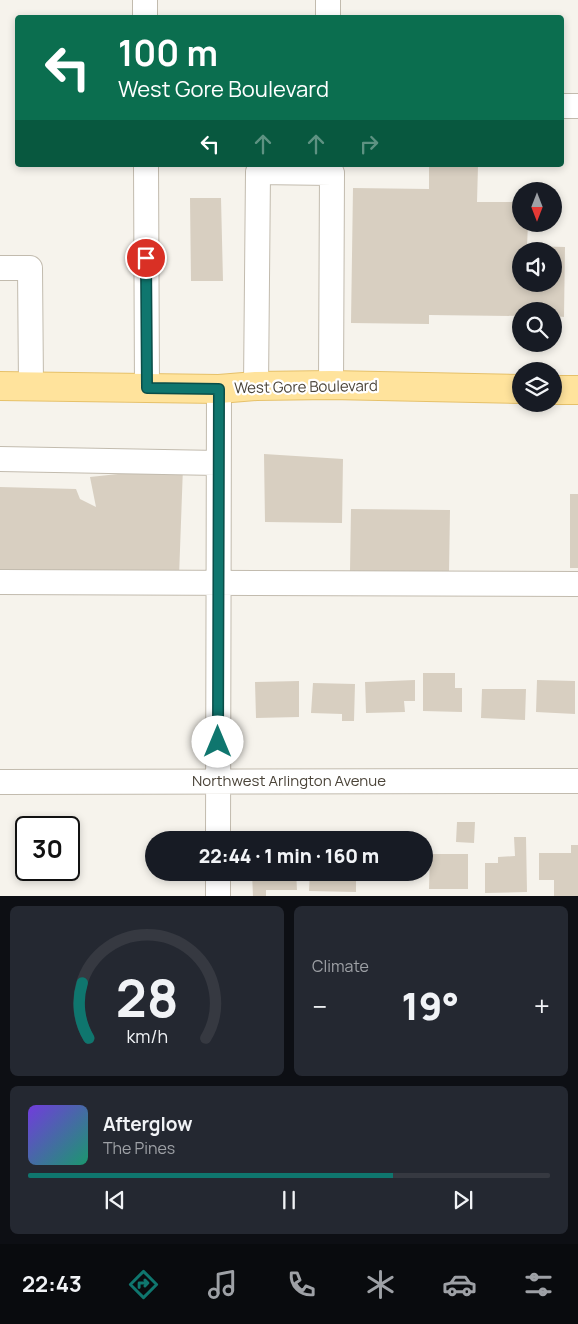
<!DOCTYPE html>
<meta charset="utf-8">
<style>
:root{--surface:#171b24;--page:#242831;--text:#f1f3f6;--muted:#9ea1a6;--line:#363941;--accent:#0f766e}
body{margin:0;font-family:Manrope,sans-serif;background:var(--page);color:var(--text);height:100vh;display:flex;flex-direction:column;font-size:19px;white-space:nowrap}
*{box-sizing:border-box;margin:0}
p{font-size:16px;color:var(--muted)}
.icon{flex:none;width:28px;height:28px;fill:none;stroke:currentColor;stroke-width:2;stroke-linecap:round;stroke-linejoin:round}
.map{position:relative;height:896px;overflow:hidden}
.drawer{display:flex;flex-direction:column;gap:10px;padding:10px;background:#0d0f14;flex:1}
.drawer>*{flex:none}
.guide{position:absolute;left:15px;top:15px;width:549px;height:152px;border-radius:5px;box-shadow:0 2px 8px #0003;background:#0b6e4f;color:#fff;overflow:hidden}
.needle{width:32px;rotate:180deg}
.buttons{position:absolute;left:512px;top:182px;display:grid;gap:10px}
.buttons a{display:grid;place-items:center;width:50px;height:50px;border-radius:50%;background:var(--surface);box-shadow:0 2px 8px #0003;font-size:25px}
.speed{position:absolute;left:15px;top:816px;display:flex;gap:10px;font-size:25px;font-weight:700;text-align:center}
.speed>*{display:grid;place-content:center;width:65px;height:65px;border-radius:50%;background:var(--surface);box-shadow:0 2px 8px #0003;line-height:1}
.speed .limit{border:2px solid #111;border-radius:8px;background:#fff;color:#111}
.pin{position:absolute;display:grid;place-items:center;width:42px;height:42px;color:#fff;margin:-21px;border:2px solid #fff;border-radius:50%;box-shadow:0 1px 5px #0007}
.me{position:absolute;width:55px;margin:-28px;rotate:0deg;stroke-linejoin:round;filter:drop-shadow(0 0 4px #0008)}
.turn{display:flex;align-items:center;gap:18px;height:105px;padding:0 20px;font-size:22px}
.turn .icon{width:65px;height:65px;stroke-width:2.5}
.turn b{display:block;font-size:35px;line-height:42px}
.lanes{display:flex;align-items:center;height:48px;padding:0 20px;background:#0003;justify-content:center;gap:25px;direction:ltr}
.lanes .off{opacity:.35}
.big{font-size:38px;font-weight:800;line-height:1.1}
.drawer .tile{flex:1;display:flex;flex-direction:column;justify-content:center;gap:8px;min-width:0;padding:0 18px;border-radius:8px;background:var(--page)}
.drawer .dial{align-items:center;gap:0}
.dial svg{height:130px;overflow:visible;fill:none;stroke:var(--line);stroke-width:7;stroke-linecap:round;text-anchor:middle}
.dial text{fill:var(--text);stroke:none}
.song{display:flex;align-items:center;gap:15px}
.cover{width:60px;height:60px;border-radius:8px;background:linear-gradient(135deg,hsl(260 70% 55%),hsl(160 70% 35%))}
.played{height:5px;border-radius:2px;background:linear-gradient(90deg,var(--accent) 70%,var(--line) 70%)}
.keys{display:flex;justify-content:space-around;direction:ltr}
.heat{display:flex;justify-content:space-between;align-items:center;font-size:28px;direction:ltr}
.drawer .tiles{flex:1;display:grid;gap:10px;grid-template-columns:1fr 1fr}
.tile:last-child{grid-column:span 2}
.trip{position:absolute;left:145px;top:831px;width:288px;height:50px;border-radius:25px;background:var(--surface);box-shadow:0 2px 8px #0003;font-weight:800;line-height:50px;text-align:center}
.tabs{display:flex;height:80px;justify-content:space-around;align-items:center;background:#090b0e;color:var(--muted)}
.tabs .icon{width:35px;height:35px}
.tabs .on{color:var(--accent)}
.tabs b{font-size:22px;color:var(--text)}
.map>svg:first-child{display:block}
</style>
<div class="map">
<svg width="578" height="897" viewBox="0 0 578 897">
<rect width="100%" height="100%" fill="#f6f3ec"/>
<!-- building -->
<path fill="#d8cfc1" fill-rule="evenodd" d="M 429,165 L 478,166 L 477,202 L 521,202 L 521,224 L 528,224 L 527,246 L 565,247 L 564,317 L 554,316 L 554,311 L 521,311 L 521,316 L 429,315 L 429,324 L 351,323 L 353,188 L 429,189 ZM 521,251 L 554,251 L 554,284 L 521,284 Z
M 190,198 L 221,198 L 223,281 L 191,281 Z
M 264,454 L 343,459 L 342,523 L 265,522 Z
M 183,467 L 179,577 L 0,571 L 0,487 L 76,489 L 80,499 L 96,507 L 90,477 Z
M 570,494 L 578,494 L 578,568 L 570,568 Z
M 351,509 L 450,510 L 449,571 L 350,571 Z
M 423,673 L 455,673 L 455,688 L 462,688 L 462,712 L 423,711 Z
M 415,680 L 415,701 L 404,701 L 405,712 L 366,713 L 365,682 Z
M 537,680 L 575,681 L 575,714 L 536,712 Z
M 299,681 L 299,717 L 256,718 L 255,682 Z
M 313,683 L 355,684 L 354,721 L 342,721 L 342,714 L 311,713 Z
M 482,689 L 526,689 L 525,720 L 481,718 Z
M 457,822 L 475,822 L 474,843 L 456,842 Z
M 514,837 L 526,837 L 527,892 L 485,893 L 485,863 L 498,863 L 498,857 L 515,856 Z
M 571,845 L 578,845 L 578,897 L 554,897 L 554,880 L 539,880 L 539,853 L 571,853 Z
M 430,854 L 468,854 L 468,889 L 429,889 Z
M 252,872 L 296,872 L 297,890 L 266,890 L 266,897 L 253,897 Z
M 310,872 L 356,872 L 356,892 L 309,891 Z
M 364,872 L 409,872 L 409,878 L 364,879 Z"/>
<g fill="none" stroke-linecap="round" stroke-linejoin="round">
<!-- minor casing -->
<g stroke="#c2bbae" stroke-width="26">
<path id="minor" d="M 145,0 L 145,18
M 328,18 L 328,0
M 561,106 L 578,106
M 146,165 L 147,388
M 0,268 L 30,268 L 31,386
M 256,386 L 258,172 L 332,173 L 331,385
M 0,459 L 218,463
M 0,582 L 578,584
M 0,782 L 578,781
M 218,840 L 219,389
M 218,897 L 218,872"/>
</g>
<!-- major casing -->
<g stroke="#e6c16a" stroke-width="30">
<path id="major" d="M 0,386 L 219,389 L 256,386 L 331,385 L 521,389
M 554,390 L 578,390"/>
</g>
<!-- minor -->
<use href="#minor" stroke="#fff" stroke-width="24"/>
<!-- major -->
<use href="#major" stroke="#ffe39c" stroke-width="28"/>
</g>
<g fill="none" stroke-linecap="round" stroke-linejoin="round">
<!-- route casing -->
<g stroke="#0a4d48" stroke-width="12">
<path id="route" d="M 146,258 L 147,388 L 219,389 L 218,742"/>
</g>
<!-- route -->
<use href="#route" stroke="#0f766e" stroke-width="9"/>
</g>
<g text-anchor="middle" stroke-width="4.5" stroke-linejoin="round" paint-order="stroke">
<!-- street labels -->
<g font-size="15" fill="#4b4439" stroke="#fff">
<text transform="translate(306 387) rotate(-1)" y="5">West Gore Boulevard</text>
<text x="289" y="786">Northwest Arlington Avenue</text>
</g>
</g>
</svg>
<div class="buttons">
<a><svg class="needle" viewBox="-14 -14 28 28"><path d="M0-13l5 13h-10z" fill="#e53935"/><path d="M0 13l5-13h-10z" fill="#9ea1a6"/></svg></a>
<a><svg class="icon" aria-label="sound" viewBox="0 0 24 24"><path d="M4 9h4l5-4v14l-5-4H4zM17 9q2 3 0 6"/></svg></a>
<a><svg class="icon" aria-label="search" viewBox="0 0 24 24"><circle cx="10" cy="10" r="6"/><path d="M15 15l6 6"/></svg></a>
<a><svg class="icon" aria-label="layers" viewBox="0 0 24 24"><path d="M12 4l9 5-9 5-9-5zM3 14l9 5 9-5"/></svg></a>
</div>
<div class="speed"><div class="limit">30</div></div>
<div class="pin" style="left:146px;top:258px;background:#d93025"><svg class="icon" aria-label="arrive" viewBox="0 0 24 24"><path d="M6 21V4h12l-3 4 3 4H6"/></svg></div>
<svg class="me" style="left:218px;top:742px" viewBox="-20 -20 40 40"><circle r="19" fill="#fff"/><path d="M0-13L10 11 0 6-10 11z" fill="#0f766e"/></svg>
<div class="trip">22:44 · 1 min · 160 m</div>
<div class="guide">
<div class="turn"><svg class="icon" aria-label="left" viewBox="0 0 24 24"><path d="M17 20v-9H6M10 6l-5 5 5 5"/></svg><div><b>100 m</b>West Gore Boulevard</div></div>
<div class="lanes"><svg class="icon" aria-label="left" viewBox="0 0 24 24"><path d="M17 20v-9H6M10 6l-5 5 5 5"/></svg><svg class="icon off" aria-label="ahead" viewBox="0 0 24 24"><path d="M12 20V5M6 11l6-6 6 6"/></svg><svg class="icon off" aria-label="ahead" viewBox="0 0 24 24"><path d="M12 20V5M6 11l6-6 6 6"/></svg><svg class="icon off" aria-label="right" viewBox="0 0 24 24"><path d="M7 20v-9h11M14 6l5 5-5 5"/></svg></div>
</div>
</div>
<section class="drawer">
<div class="tiles">
<div class="tile dial"><svg viewBox="0 0 100 80">
<path d="M14 69A42 42 0 1 1 86 69"/>
<path d="M14 69A42 42 0 0 1 10 35" stroke="#0f766e"/>
<text x="50" y="56" font-size="32" font-weight="700">28</text>
<text x="50" y="72" font-size="11">km/h</text>
</svg></div>
<div class="tile"><p>Climate</p>
<div class="heat"><a>−</a><b class="big">19°</b><a>+</a></div>
</div>
<div class="tile">
<div class="song"><i class="cover"></i><div><b>Afterglow</b><p>The Pines</p></div></div>
<div class="played"></div>
<div class="keys"><svg class="icon" aria-label="previous" viewBox="0 0 24 24"><path d="M18 5L8 12l10 7zM5 5v14"/></svg><svg class="icon" aria-label="pause" viewBox="0 0 24 24"><path d="M8 5v14M16 5v14"/></svg><svg class="icon" aria-label="next" viewBox="0 0 24 24"><path d="M6 5l10 7-10 7zM19 5v14"/></svg></div>
</div>
</div>
</section>
<nav class="tabs">
<b>22:43</b>
<svg class="icon on" aria-label="directions" viewBox="0 0 24 24"><path d="M12 3l9 9-9 9-9-9zM9 14v-3h6M13 9l2 2-2 2"/></svg>
<svg class="icon" aria-label="music" viewBox="0 0 24 24"><path d="M9 18V5l10-2v13"/><circle cx="6" cy="18" r="3"/><circle cx="16" cy="16" r="3"/></svg>
<svg class="icon" aria-label="phone" viewBox="0 0 24 24"><path d="M5 4h4l2 5-3 2q2 4 5 5l2-3 5 2v4C11 20 4 13 5 4z"/></svg>
<svg class="icon" aria-label="climate" viewBox="0 0 24 24"><path d="M12 3v18M4 7l16 10M4 17L20 7"/></svg>
<svg class="icon" aria-label="car" viewBox="0 0 24 24"><path d="M5 17H2v-5l4-1 3-4h7l3 4 3 1v5h-3M9 17h6M6 11h13"/><circle cx="7" cy="17" r="2"/><circle cx="17" cy="17" r="2"/></svg>
<svg class="icon" aria-label="filters" viewBox="0 0 24 24"><path d="M4 7h16M4 17h16"/><circle cx="9" cy="7" r="2"/><circle cx="15" cy="17" r="2"/></svg>
</nav>
